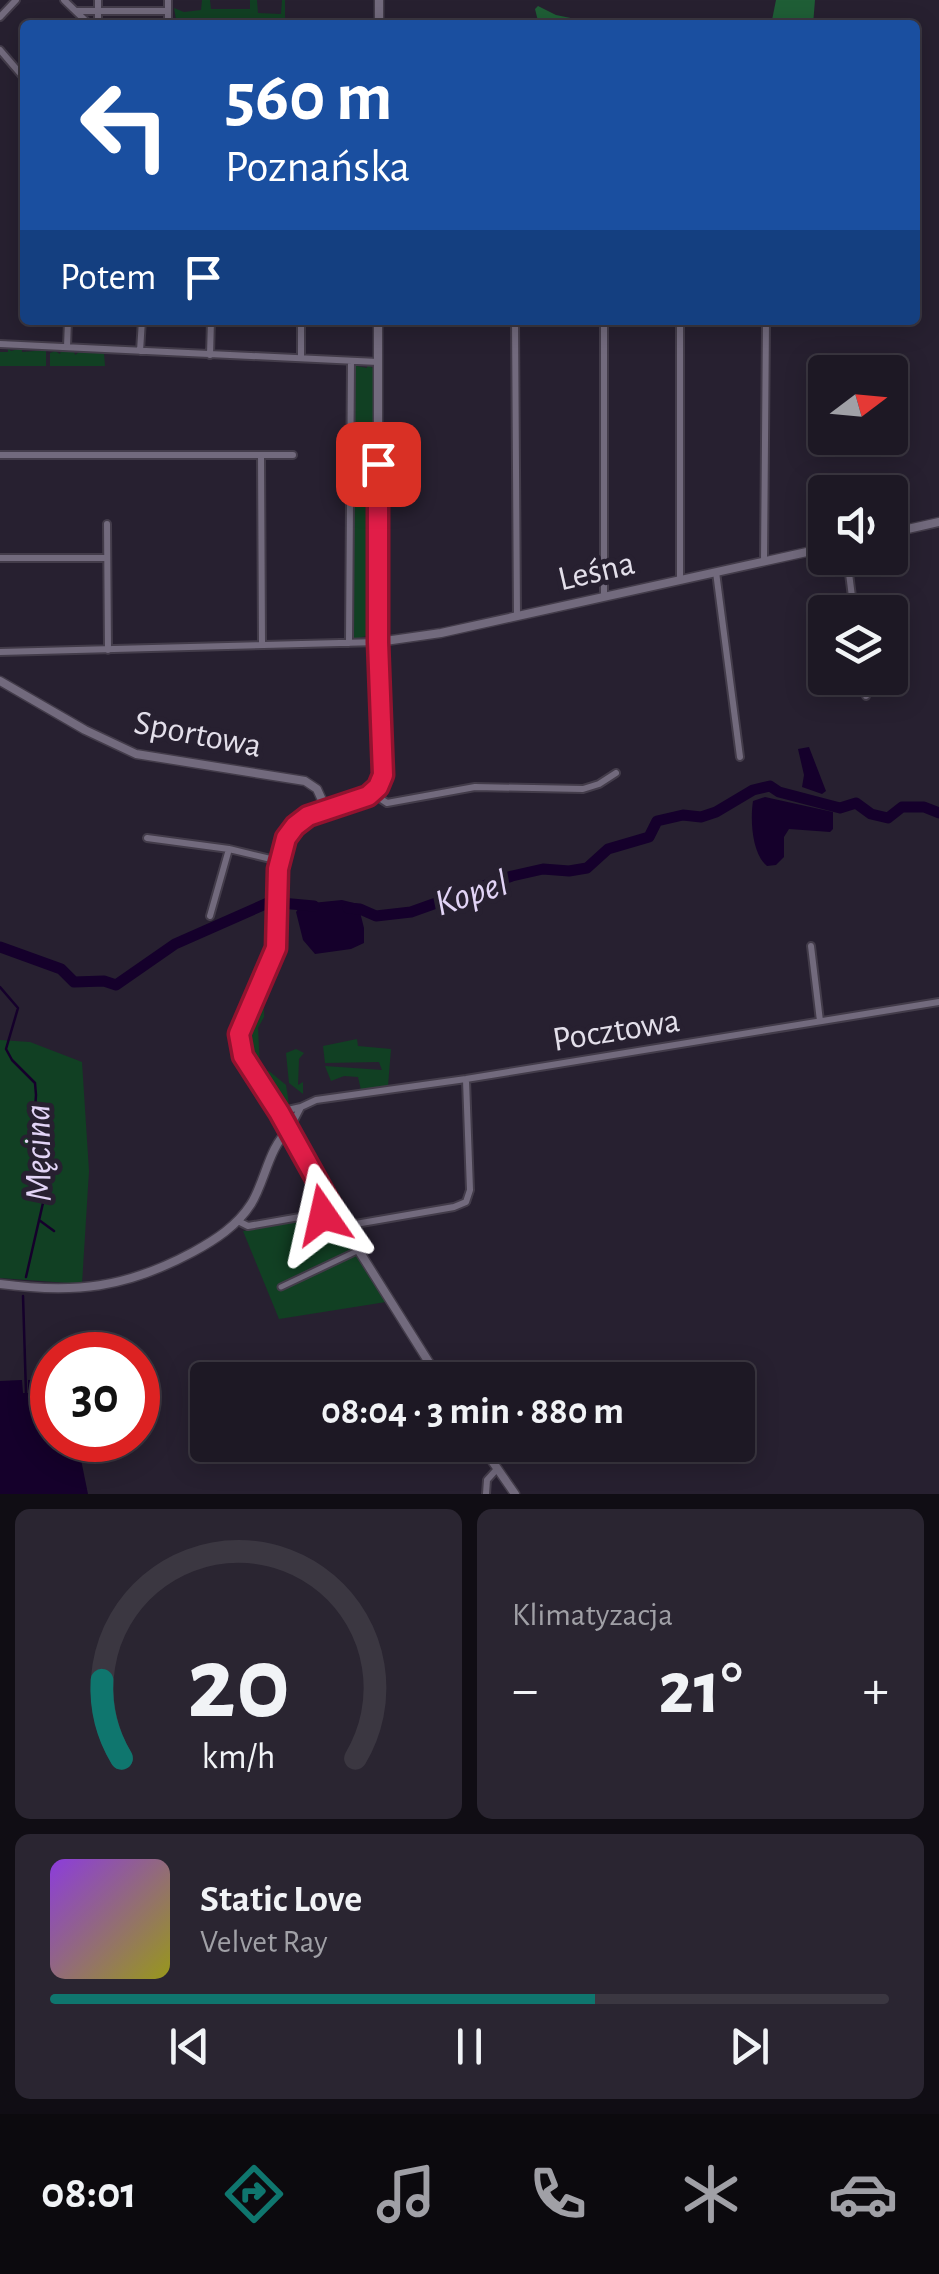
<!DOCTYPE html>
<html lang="pl">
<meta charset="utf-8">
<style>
:root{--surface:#1d1824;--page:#2a2531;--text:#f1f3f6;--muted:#a0a0a6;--line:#3b3741;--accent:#0f766e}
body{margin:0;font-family:"Alegreya Sans",sans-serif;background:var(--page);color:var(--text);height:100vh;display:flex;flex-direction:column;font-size:38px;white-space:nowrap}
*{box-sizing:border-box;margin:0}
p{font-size:32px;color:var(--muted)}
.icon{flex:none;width:55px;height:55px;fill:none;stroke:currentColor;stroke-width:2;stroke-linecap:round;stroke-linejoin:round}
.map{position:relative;height:1494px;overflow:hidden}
.sheet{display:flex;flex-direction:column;gap:15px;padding:15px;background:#100d14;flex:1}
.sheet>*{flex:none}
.guide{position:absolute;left:20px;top:20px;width:900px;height:305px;border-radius:10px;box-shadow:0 5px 25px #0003,0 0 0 2px var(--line);background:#1a4fa0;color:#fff;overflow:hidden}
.needle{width:65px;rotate:74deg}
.tools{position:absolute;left:808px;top:355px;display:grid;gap:20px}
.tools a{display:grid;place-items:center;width:100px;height:100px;border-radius:10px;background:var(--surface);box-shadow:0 5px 25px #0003,0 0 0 2px var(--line);font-size:50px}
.speed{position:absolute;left:30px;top:1332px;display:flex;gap:20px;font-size:50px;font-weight:700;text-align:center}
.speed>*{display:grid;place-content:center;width:130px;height:130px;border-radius:50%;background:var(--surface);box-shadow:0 5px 25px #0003,0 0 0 2px var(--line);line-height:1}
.speed .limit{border:15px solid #d22;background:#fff;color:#111}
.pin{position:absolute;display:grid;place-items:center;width:85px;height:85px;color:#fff;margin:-42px;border-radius:20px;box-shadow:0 5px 15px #0006}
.me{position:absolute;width:110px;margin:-55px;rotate:349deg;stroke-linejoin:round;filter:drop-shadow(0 0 8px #0008)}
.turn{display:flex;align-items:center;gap:35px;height:210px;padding:0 40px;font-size:45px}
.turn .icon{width:130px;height:130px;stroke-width:2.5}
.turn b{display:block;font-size:70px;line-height:85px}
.then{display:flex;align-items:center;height:95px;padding:0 40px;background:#0003;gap:20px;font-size:38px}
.big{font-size:75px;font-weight:600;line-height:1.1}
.sheet .widget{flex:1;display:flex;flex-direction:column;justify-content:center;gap:15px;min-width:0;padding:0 35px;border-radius:15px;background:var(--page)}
.sheet .dial{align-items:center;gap:0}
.dial svg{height:260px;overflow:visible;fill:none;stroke:var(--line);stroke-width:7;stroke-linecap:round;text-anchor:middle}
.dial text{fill:var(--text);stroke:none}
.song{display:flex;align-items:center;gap:30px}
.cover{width:120px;height:120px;border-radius:15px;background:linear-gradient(135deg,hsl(270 70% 55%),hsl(60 70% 35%))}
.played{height:10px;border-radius:5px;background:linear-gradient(90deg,var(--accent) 65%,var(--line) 65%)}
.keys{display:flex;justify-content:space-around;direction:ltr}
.heat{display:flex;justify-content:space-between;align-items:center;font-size:55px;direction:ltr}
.sheet .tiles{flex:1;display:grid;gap:15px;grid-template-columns:1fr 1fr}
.widget:last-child{grid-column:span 2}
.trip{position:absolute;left:190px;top:1362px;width:565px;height:100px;border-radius:10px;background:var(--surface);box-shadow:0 5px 25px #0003,0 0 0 2px var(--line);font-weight:600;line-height:100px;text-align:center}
.tabs{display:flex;height:160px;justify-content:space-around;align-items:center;background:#0c0a0e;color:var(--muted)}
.tabs .icon{width:70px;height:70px}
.tabs .selected{color:var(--accent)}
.tabs b{font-size:45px;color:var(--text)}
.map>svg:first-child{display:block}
</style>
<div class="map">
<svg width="939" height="1494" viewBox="0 0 939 1494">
<rect width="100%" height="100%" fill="#272030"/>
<!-- green -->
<path fill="#114023" d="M 202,0 L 210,0 L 211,9 L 250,9 L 250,0 L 257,0 L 258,13 L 281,14 L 282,0 L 285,0 L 285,18 L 280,18 L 279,25 L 177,25 L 174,8 L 184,12 L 201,10 Z
M 8,348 L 11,351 L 22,348 L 22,352 L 46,350 L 46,366 L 0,366 L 0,352 L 8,352 Z
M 55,351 L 60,354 L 61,351 L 74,351 L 75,355 L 79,352 L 104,353 L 105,366 L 50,366 L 50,353 Z
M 367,364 L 374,369 L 375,563 L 371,561 L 370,429 L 369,632 L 366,636 L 352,640 L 352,365 L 367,368 Z
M 264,1003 L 264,1017 L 258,1028 L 260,1067 C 235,1046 245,1023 264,1003 Z
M 357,1039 L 358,1046 L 391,1049 L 388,1086 L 361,1090 L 358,1077 L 344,1076 L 331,1081 L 325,1066 L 382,1070 L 379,1062 L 325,1063 L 323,1046 Z
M 0,1040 L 30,1042 L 82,1062 L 89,1171 L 82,1284 L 0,1278 Z
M 296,1049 L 304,1053 L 299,1059 L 298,1085 L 303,1082 L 303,1094 L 289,1083 L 286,1053 Z
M 262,1071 L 269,1071 L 286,1085 L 289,1104 L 281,1104 Z
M 333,1215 L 386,1302 L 279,1319 L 243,1231 Z"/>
<!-- forest -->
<path fill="#1f5e36" d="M 776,0 L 815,0 L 813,25 L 771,25 Z
M 538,6 L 556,15 L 605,25 L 539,25 L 535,9 Z"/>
<!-- water -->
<path fill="#15002b" d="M 809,747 L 826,791 L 822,794 L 802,787 L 804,775 L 798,749 Z
M 765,797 L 833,812 L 833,829 L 830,832 L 789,829 L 784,837 L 784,857 L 776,865 L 767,866 C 752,854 750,820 753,801 Z
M 342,900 L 358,904 L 364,928 L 364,943 L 351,949 L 315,954 L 303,940 L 296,912 L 302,904 Z
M 52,1379 L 52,1440 L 77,1440 L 88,1494 L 0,1494 L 0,1381 L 22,1380 L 23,1393 L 28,1393 L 28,1380 Z"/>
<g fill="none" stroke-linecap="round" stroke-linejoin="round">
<!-- stream -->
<path stroke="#15002b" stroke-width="2.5" d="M 0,987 L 18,1008 L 6,1049 L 12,1060 L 35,1083 L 36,1095 L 31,1168 L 42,1189 L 43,1203 L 26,1277
M 39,1220 L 54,1231
M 23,1296 L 26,1393"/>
<!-- river -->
<path stroke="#15002b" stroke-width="11" d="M 348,908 L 360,909 L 376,916 L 411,912 L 512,876 L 543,869 L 569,871 L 587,868 L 608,849 L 649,837 L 657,821 L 683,815 L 701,817 L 716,812 L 753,790 L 770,786 L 779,792 L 840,808 L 856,803 L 871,814 L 888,818 L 902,807 L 924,807 L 939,813
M 0,947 L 61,969 L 74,982 L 104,981 L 116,985 L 175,944 L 270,902 L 314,906"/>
<!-- pedestrian casing -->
<g stroke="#433c4a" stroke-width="9">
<path id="pedestrian" d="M 281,1287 L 359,1250"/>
</g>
<!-- minor casing -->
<g stroke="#433c4a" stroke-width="10">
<path id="minor" d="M 64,0 L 90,25
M 76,11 L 168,11
M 0,17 L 16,0
M 98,25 L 98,0
M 168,25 L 168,0
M 0,50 L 25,79
M 301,320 L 301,358
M 515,320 L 517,616
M 604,320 L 604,597
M 680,320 L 680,580
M 0,344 L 378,362
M 67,347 L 68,320
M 140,351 L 142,320
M 210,355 L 211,320
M 0,455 L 293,455
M 261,455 L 262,645
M 107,524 L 108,650
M 0,558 L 107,558
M 847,558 L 854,612
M 764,561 L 766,320
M 716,572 L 740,757
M 349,643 L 351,361
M 0,652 L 378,642
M 863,678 L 866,696
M 372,793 L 387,803 L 475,787 L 583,789 L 599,784 L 616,773
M 147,838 L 229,849 L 279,861
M 210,916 L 229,849
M 811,946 L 820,1021
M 279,1112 L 301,1107
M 289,1130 L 301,1107 L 316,1100 L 466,1079 L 939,1002
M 238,1221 L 248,1226 L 334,1211
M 344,1226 L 454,1207 L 466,1202 L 470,1190 L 466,1080
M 486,1494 L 487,1480 L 497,1469"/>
</g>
<!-- tertiary casing -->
<g stroke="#433c4a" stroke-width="11">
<path id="tertiary" d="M 379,25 L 379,0
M 378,320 L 378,642 L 383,775 C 369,813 320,801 294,827 C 266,856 282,903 278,938 C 273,974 243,1002 239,1038 L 241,1052 L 279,1112 L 334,1211 L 440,1380
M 890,533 L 939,522
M 378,642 L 441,633 L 825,548
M 0,681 L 85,730 L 136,754 L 305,781 L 317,789 L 326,809
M 0,1284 C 75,1294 126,1288 193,1252 C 215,1240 237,1226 251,1204 C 265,1182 269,1146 289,1130
M 481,1445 L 515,1494"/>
</g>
<!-- pedestrian -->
<use href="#pedestrian" stroke="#726a7d" stroke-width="5"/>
<!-- minor -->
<use href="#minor" stroke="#726a7d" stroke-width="6"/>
<!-- tertiary -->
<use href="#tertiary" stroke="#726a7d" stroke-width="8"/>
</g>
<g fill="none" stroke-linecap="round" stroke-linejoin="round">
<!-- route casing -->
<g stroke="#92132f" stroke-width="25">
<path id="route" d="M 323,1215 L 334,1211 L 279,1112 L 243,1056 L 239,1034 L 276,948 L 278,869 L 286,838 L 295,826 L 308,816 L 368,796 L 378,787 L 383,775 L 378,642 L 378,464"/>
</g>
<!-- route -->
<use href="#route" stroke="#e11d48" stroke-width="18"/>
</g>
<g text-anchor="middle" stroke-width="10" stroke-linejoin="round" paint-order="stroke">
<!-- street labels -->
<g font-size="35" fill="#e3dfea" stroke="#272030">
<text transform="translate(596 570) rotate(-13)" y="12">Leśna</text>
<text transform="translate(198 733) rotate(11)" y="12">Sportowa</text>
<text transform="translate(616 1029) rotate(-9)" y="12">Pocztowa</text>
</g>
<!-- water labels -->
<g font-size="38" font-style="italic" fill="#e2d4f6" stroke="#272030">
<text transform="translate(471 892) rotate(-18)" y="13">Kopel</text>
<text transform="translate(37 1153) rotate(-91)" y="13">Męcina</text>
</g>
</g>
</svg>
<div class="tools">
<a><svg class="needle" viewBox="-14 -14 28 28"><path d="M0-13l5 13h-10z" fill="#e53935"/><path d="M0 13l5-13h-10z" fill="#a0a0a6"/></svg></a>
<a><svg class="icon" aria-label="sound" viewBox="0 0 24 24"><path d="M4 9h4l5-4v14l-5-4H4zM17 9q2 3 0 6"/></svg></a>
<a><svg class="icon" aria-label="layers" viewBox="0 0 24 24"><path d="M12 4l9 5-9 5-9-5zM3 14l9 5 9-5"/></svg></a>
</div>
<div class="speed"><div class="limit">30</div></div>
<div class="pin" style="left:378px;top:464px;background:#d93025"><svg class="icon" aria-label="arrive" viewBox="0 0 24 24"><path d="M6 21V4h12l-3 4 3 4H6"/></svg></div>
<svg class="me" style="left:323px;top:1215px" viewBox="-20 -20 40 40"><path d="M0-17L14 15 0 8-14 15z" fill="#e11d48" stroke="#fff" stroke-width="4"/></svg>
<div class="trip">08:04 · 3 min · 880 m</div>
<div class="guide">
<div class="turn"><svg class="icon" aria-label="left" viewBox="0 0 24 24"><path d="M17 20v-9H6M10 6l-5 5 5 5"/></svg><div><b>560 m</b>Poznańska</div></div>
<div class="then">Potem<svg class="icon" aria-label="arrive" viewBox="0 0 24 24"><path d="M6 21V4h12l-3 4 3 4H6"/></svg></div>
</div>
</div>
<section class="sheet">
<div class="tiles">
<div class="widget dial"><svg viewBox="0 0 100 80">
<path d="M14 69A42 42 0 1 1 86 69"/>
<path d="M14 69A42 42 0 0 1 8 45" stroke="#0f766e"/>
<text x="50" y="56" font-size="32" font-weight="700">20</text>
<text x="50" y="72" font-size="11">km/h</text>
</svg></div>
<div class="widget"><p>Klimatyzacja</p>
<div class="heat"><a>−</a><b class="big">21°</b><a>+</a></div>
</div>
<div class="widget">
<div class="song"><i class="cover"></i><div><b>Static Love</b><p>Velvet Ray</p></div></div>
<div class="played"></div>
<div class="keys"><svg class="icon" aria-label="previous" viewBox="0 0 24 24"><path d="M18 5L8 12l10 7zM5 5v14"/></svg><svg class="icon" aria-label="pause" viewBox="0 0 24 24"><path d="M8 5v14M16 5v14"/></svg><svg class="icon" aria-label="next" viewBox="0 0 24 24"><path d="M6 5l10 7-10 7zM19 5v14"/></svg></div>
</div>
</div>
</section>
<nav class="tabs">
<b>08:01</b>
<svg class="icon selected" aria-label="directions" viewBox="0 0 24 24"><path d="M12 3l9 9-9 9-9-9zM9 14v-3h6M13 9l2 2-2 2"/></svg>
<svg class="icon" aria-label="music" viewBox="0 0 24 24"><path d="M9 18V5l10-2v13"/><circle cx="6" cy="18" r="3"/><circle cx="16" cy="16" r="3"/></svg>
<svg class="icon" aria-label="phone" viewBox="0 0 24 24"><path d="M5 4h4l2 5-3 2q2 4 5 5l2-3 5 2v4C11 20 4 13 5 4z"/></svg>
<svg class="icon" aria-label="climate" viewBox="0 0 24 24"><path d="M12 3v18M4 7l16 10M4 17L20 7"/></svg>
<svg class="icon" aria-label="car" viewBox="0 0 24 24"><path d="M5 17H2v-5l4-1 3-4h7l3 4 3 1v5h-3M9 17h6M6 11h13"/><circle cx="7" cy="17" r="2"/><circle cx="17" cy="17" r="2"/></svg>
</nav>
